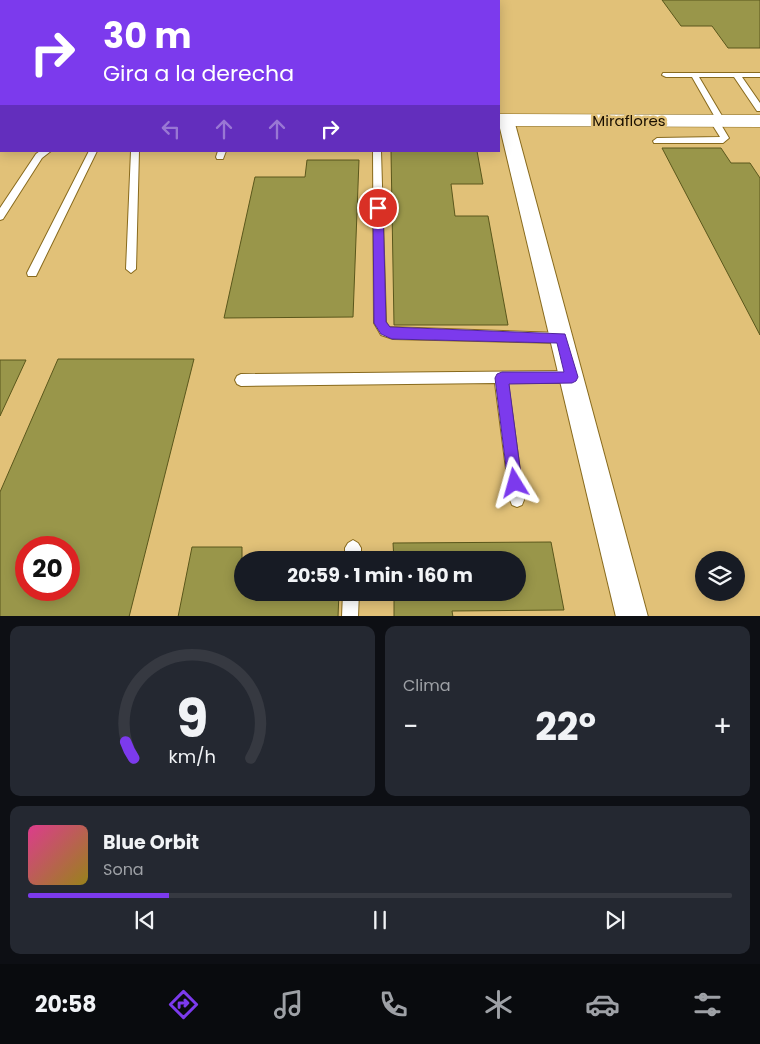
<!DOCTYPE html>
<html lang="es">
<meta charset="utf-8">
<style>
:root{--surface:#171b24;--page:#242831;--text:#f1f3f6;--muted:#9ea1a6;--line:#363941;--accent:#7c3aed}
body{margin:0;font-family:Poppins,sans-serif;background:var(--page);color:var(--text);height:100vh;display:flex;flex-direction:column;font-size:19px;white-space:nowrap}
*{box-sizing:border-box;margin:0}
p{font-size:16px;color:var(--muted)}
.icon{flex:none;width:28px;height:28px;fill:none;stroke:currentColor;stroke-width:2;stroke-linecap:round;stroke-linejoin:round}
.map{position:relative;height:616px;overflow:hidden}
.panel{display:flex;flex-direction:column;gap:10px;padding:10px;background:#0d0f14;flex:1}
.panel>*{flex:none}
.top-card{position:absolute;left:0px;top:0px;width:500px;height:152px;box-shadow:0 2px 12px #0003;background:#7c3aed;color:#fff;overflow:hidden}
.buttons{position:absolute;left:695px;top:551px;display:grid;gap:10px}
.buttons a{display:grid;place-items:center;width:50px;height:50px;border-radius:50%;background:var(--surface);box-shadow:0 2px 12px #0003;font-size:25px}
.speed{position:absolute;left:15px;top:536px;display:flex;gap:10px;font-size:25px;font-weight:700;text-align:center}
.speed>*{display:grid;place-content:center;width:65px;height:65px;border-radius:50%;background:var(--surface);box-shadow:0 2px 12px #0003;line-height:1}
.speed .limit{border:8px solid #d22;background:#fff;color:#111}
.pin{position:absolute;display:grid;place-items:center;width:42px;height:42px;color:#fff;margin:-21px;border:2px solid #fff;border-radius:50%;box-shadow:0 1px 5px #0007}
.me{position:absolute;width:55px;margin:-28px;rotate:352deg;stroke-linejoin:round;filter:drop-shadow(0 0 4px #0008)}
.turn{display:flex;align-items:center;gap:18px;height:105px;padding:0 20px;font-size:22px}
.turn .icon{width:65px;height:65px;stroke-width:2.5}
.turn b{display:block;font-size:35px;line-height:42px}
.lanes{display:flex;align-items:center;height:48px;padding:0 20px;background:#0003;justify-content:center;gap:25px;direction:ltr}
.lanes .off{opacity:.35}
.big{font-size:38px;font-weight:700;line-height:1.1}
.panel .widget{flex:1;display:flex;flex-direction:column;justify-content:center;gap:8px;min-width:0;padding:0 18px;border-radius:10px;background:var(--page)}
.panel .dial{align-items:center;gap:0}
.dial svg{height:130px;overflow:visible;fill:none;stroke:var(--line);stroke-width:7;stroke-linecap:round;text-anchor:middle}
.dial text{fill:var(--text);stroke:none}
.song{display:flex;align-items:center;gap:15px}
.cover{width:60px;height:60px;border-radius:8px;background:linear-gradient(135deg,hsl(330 70% 55%),hsl(50 70% 35%))}
.played{height:5px;border-radius:2px;background:linear-gradient(90deg,var(--accent) 20%,var(--line) 20%)}
.keys{display:flex;justify-content:space-around;direction:ltr}
.heat{display:flex;justify-content:space-between;align-items:center;font-size:28px;direction:ltr}
.panel .tiles{flex:1;display:grid;gap:10px;grid-template-columns:1fr 1fr}
.widget:last-child{grid-column:span 2}
.trip{position:absolute;left:234px;top:551px;width:292px;height:50px;border-radius:25px;background:var(--surface);box-shadow:0 2px 12px #0003;font-weight:700;line-height:50px;text-align:center}
.tabs{display:flex;height:80px;justify-content:space-around;align-items:center;background:#090b0e;color:var(--muted)}
.tabs .icon{width:35px;height:35px}
.tabs .on{color:var(--accent)}
.tabs b{font-size:22px;color:var(--text)}
.map>svg:first-child{display:block}
</style>
<div class="map">
<svg width="760" height="617" viewBox="0 0 760 617">
<rect width="100%" height="100%" fill="#e1c178"/>
<!-- building -->
<path fill="#99964a" stroke="#5a571c" fill-rule="evenodd" d="M 662,0 L 760,0 L 760,48 L 728,48 L 712,26 L 681,26 Z
M 662,148 L 721,148 L 731,163 L 750,163 L 760,178 L 760,335 Z
M 391,151 L 477,151 L 483,184 L 451,184 L 455,216 L 488,216 L 508,325 L 394,325 Z
M 307,160 L 359,160 L 353,317 L 224,318 L 255,177 L 305,177 Z
M 58,359 L 194,359 L 129,617 L 0,617 L 0,492 ZM 26,548 L 69,548 L 69,590 L 26,590 Z
M 0,360 L 26,360 L 0,416 Z
M 551,542 L 564,610 L 452,611 L 453,617 L 394,617 L 394,592 L 518,592 L 518,560 L 394,560 L 393,543 Z
M 192,547 L 242,547 L 242,592 L 339,592 L 338,617 L 178,617 Z"/>
<g fill="none" stroke-linecap="round" stroke-linejoin="round">
<!-- lane casing -->
<g stroke="#886a1d" stroke-width="2">
<path id="lane" d="M 178,0 L 184,0 L 184,1 L 178,1 Z
M 663,73 L 760,73 L 760,77 L 742,77 L 760,103 L 760,111 L 757,111 L 734,77 L 699,77 L 725,121 L 720,123 L 729,138 L 723,143 L 654,143 L 653,141 L 657,138 L 720,137 L 710,121 L 716,119 L 692,77 L 666,77 L 662,75 Z
M 40,151 L 51,151 L 42,158 L 3,219 L 0,220 L 0,208 L 36,154 Z
M 89,151 L 97,151 L 36,276 L 28,276 L 27,273 Z
M 131,151 L 139,151 L 136,269 L 131,273 L 126,269 Z
M 218,151 L 226,151 L 223,159 L 217,159 L 216,157 Z
M 373,151 L 381,151 L 386,322 L 389,327 L 561,333 L 565,334 L 567,338 L 565,342 L 561,343 L 393,339 L 381,335 L 374,323 Z
M 572,371 L 576,373 L 578,377 L 576,381 L 572,383 L 508,383 L 524,500 L 522,505 L 517,507 L 512,505 L 510,500 L 495,383 L 241,386 L 237,384 L 235,380 L 237,376 L 241,374 Z
M 353,540 L 358,543 L 361,548 L 361,560 L 345,560 L 345,548 L 348,543 Z
M 343,592 L 359,592 L 358,617 L 342,617 Z"/>
</g>
<!-- street casing -->
<g stroke="#886a1d" stroke-width="2">
<path id="street" d="M 506,115 L 512,116 L 514,120 L 648,617 L 616,617 L 499,124 L 500,116 Z"/>
</g>
<!-- secondary casing -->
<g stroke="#886a1d" stroke-width="1">
<path id="secondary" d="M 0,114 L 1,114 L 1,126 L 0,126 Z
M 499,114 L 760,115 L 760,127 L 499,126 Z"/>
</g>
<!-- lane -->
<use href="#lane" fill="#fff" fill-rule="evenodd"/>
<!-- street -->
<use href="#street" fill="#fff" fill-rule="evenodd"/>
<!-- secondary -->
<use href="#secondary" fill="#fff" fill-rule="evenodd"/>
</g>
<!-- route -->
<path fill="#7c3aed" stroke="#51269a" d="M 378,205 L 383,208 L 386,322 L 390,327 L 565,334 L 578,377 L 576,381 L 572,383 L 509,384 L 522,483 L 520,488 L 515,490 L 510,488 L 508,483 L 495,378 L 497,374 L 502,372 L 564,372 L 557,343 L 392,339 L 381,334 L 374,323 L 373,208 Z"/>
<g text-anchor="middle" stroke-width="5" stroke-linejoin="round" paint-order="stroke">
<!-- far-street labels -->
<g font-size="15" fill="#190f00" stroke="#e1c178">
<text x="629" y="126">Miraflores</text>
</g>
</g>
</svg>
<div class="buttons">
<a><svg class="icon" aria-label="layers" viewBox="0 0 24 24"><path d="M12 4l9 5-9 5-9-5zM3 14l9 5 9-5"/></svg></a>
</div>
<div class="speed"><div class="limit">20</div></div>
<div class="pin" style="left:378px;top:208px;background:#d93025"><svg class="icon" aria-label="arrive" viewBox="0 0 24 24"><path d="M6 21V4h12l-3 4 3 4H6"/></svg></div>
<svg class="me" style="left:515px;top:483px" viewBox="-20 -20 40 40"><path d="M0-17L14 15 0 8-14 15z" fill="#7c3aed" stroke="#fff" stroke-width="4"/></svg>
<div class="trip">20:59 · 1 min · 160 m</div>
<div class="top-card">
<div class="turn"><svg class="icon" aria-label="right" viewBox="0 0 24 24"><path d="M7 20v-9h11M14 6l5 5-5 5"/></svg><div><b>30 m</b>Gira a la derecha</div></div>
<div class="lanes"><svg class="icon off" aria-label="left" viewBox="0 0 24 24"><path d="M17 20v-9H6M10 6l-5 5 5 5"/></svg><svg class="icon off" aria-label="ahead" viewBox="0 0 24 24"><path d="M12 20V5M6 11l6-6 6 6"/></svg><svg class="icon off" aria-label="ahead" viewBox="0 0 24 24"><path d="M12 20V5M6 11l6-6 6 6"/></svg><svg class="icon" aria-label="right" viewBox="0 0 24 24"><path d="M7 20v-9h11M14 6l5 5-5 5"/></svg></div>
</div>
</div>
<section class="panel">
<div class="tiles">
<div class="widget dial"><svg viewBox="0 0 100 80">
<path d="M14 69A42 42 0 1 1 86 69"/>
<path d="M14 69A42 42 0 0 1 9 59" stroke="#7c3aed"/>
<text x="50" y="56" font-size="32" font-weight="700">9</text>
<text x="50" y="72" font-size="11">km/h</text>
</svg></div>
<div class="widget"><p>Clima</p>
<div class="heat"><a>−</a><b class="big">22°</b><a>+</a></div>
</div>
<div class="widget">
<div class="song"><i class="cover"></i><div><b>Blue Orbit</b><p>Sona</p></div></div>
<div class="played"></div>
<div class="keys"><svg class="icon" aria-label="previous" viewBox="0 0 24 24"><path d="M18 5L8 12l10 7zM5 5v14"/></svg><svg class="icon" aria-label="pause" viewBox="0 0 24 24"><path d="M8 5v14M16 5v14"/></svg><svg class="icon" aria-label="next" viewBox="0 0 24 24"><path d="M6 5l10 7-10 7zM19 5v14"/></svg></div>
</div>
</div>
</section>
<nav class="tabs">
<b>20:58</b>
<svg class="icon on" aria-label="directions" viewBox="0 0 24 24"><path d="M12 3l9 9-9 9-9-9zM9 14v-3h6M13 9l2 2-2 2"/></svg>
<svg class="icon" aria-label="music" viewBox="0 0 24 24"><path d="M9 18V5l10-2v13"/><circle cx="6" cy="18" r="3"/><circle cx="16" cy="16" r="3"/></svg>
<svg class="icon" aria-label="phone" viewBox="0 0 24 24"><path d="M5 4h4l2 5-3 2q2 4 5 5l2-3 5 2v4C11 20 4 13 5 4z"/></svg>
<svg class="icon" aria-label="climate" viewBox="0 0 24 24"><path d="M12 3v18M4 7l16 10M4 17L20 7"/></svg>
<svg class="icon" aria-label="car" viewBox="0 0 24 24"><path d="M5 17H2v-5l4-1 3-4h7l3 4 3 1v5h-3M9 17h6M6 11h13"/><circle cx="7" cy="17" r="2"/><circle cx="17" cy="17" r="2"/></svg>
<svg class="icon" aria-label="filters" viewBox="0 0 24 24"><path d="M4 7h16M4 17h16"/><circle cx="9" cy="7" r="2"/><circle cx="15" cy="17" r="2"/></svg>
</nav>
